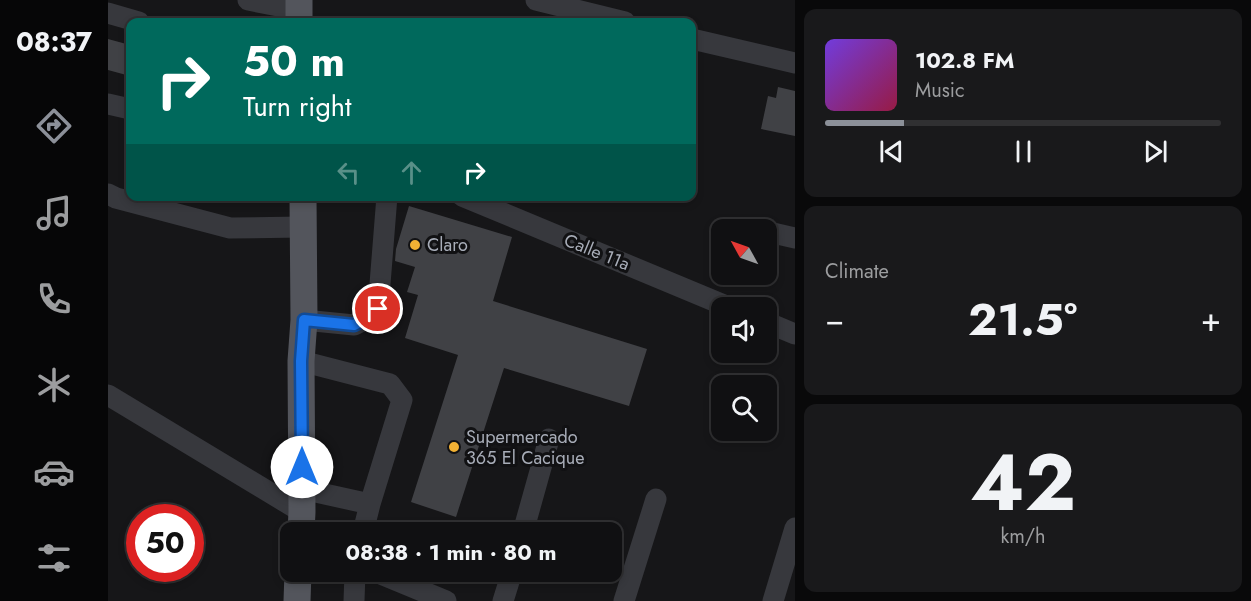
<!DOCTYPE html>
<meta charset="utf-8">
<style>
:root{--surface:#101012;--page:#19191b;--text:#f1f3f6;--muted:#9c9d9f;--line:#303032;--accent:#8c9099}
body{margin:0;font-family:Jost,sans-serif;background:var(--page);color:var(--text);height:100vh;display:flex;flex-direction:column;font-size:22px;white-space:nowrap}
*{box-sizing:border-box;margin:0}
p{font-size:20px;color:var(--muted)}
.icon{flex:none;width:33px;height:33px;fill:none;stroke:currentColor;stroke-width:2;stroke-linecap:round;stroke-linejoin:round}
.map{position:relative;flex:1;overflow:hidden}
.drawer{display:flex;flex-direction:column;gap:9px;padding:9px;background:#09090a;width:456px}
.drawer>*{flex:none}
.top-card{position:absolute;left:18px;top:18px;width:570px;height:183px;border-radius:12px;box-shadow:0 3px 9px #0003,0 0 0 2px var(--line);background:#00695c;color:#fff;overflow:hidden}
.needle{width:39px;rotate:310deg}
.tools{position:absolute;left:603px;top:219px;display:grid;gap:12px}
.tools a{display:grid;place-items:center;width:66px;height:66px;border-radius:12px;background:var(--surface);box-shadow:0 3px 9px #0003,0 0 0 2px var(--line);font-size:30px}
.speed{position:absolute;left:18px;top:504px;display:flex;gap:12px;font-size:30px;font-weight:700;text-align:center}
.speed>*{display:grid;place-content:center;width:78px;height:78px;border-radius:50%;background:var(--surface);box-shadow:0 3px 9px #0003,0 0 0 2px var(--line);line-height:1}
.speed .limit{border:9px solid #d22;background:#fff;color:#111}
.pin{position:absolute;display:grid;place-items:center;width:51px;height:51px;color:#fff;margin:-26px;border:3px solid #fff;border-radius:50%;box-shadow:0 2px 6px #0007}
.me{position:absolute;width:66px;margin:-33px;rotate:0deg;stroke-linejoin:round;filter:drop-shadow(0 0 4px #0008)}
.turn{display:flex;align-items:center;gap:21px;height:126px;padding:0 18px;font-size:27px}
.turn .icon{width:78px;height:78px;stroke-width:2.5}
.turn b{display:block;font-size:42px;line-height:51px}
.lanes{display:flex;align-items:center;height:57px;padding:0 18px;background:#0003;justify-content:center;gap:30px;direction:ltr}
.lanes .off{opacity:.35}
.big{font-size:45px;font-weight:700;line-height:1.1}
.drawer .card{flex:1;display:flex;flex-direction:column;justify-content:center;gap:9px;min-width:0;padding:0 21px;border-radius:12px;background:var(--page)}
.drawer .dial{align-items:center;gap:0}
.dial b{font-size:78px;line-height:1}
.song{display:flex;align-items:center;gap:18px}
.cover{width:72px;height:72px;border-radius:9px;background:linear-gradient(135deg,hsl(260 70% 55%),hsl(340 70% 35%))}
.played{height:6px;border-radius:3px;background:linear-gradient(90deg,var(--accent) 20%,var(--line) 20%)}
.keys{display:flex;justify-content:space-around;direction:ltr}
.heat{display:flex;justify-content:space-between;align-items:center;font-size:33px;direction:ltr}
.trip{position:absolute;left:172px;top:522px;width:342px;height:60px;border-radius:12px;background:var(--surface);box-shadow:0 3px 9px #0003,0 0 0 2px var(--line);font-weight:700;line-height:60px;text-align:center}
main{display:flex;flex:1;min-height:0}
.tabs{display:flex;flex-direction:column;width:108px;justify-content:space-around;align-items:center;background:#060607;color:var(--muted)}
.tabs .icon{width:42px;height:42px}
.tabs .current{color:var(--accent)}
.tabs b{font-size:27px;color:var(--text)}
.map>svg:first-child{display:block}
</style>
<main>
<nav class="tabs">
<b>08:37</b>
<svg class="icon current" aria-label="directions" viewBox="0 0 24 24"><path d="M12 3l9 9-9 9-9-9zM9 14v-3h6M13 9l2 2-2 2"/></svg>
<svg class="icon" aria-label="music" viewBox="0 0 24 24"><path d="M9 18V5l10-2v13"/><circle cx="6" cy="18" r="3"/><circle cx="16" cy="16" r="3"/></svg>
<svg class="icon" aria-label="phone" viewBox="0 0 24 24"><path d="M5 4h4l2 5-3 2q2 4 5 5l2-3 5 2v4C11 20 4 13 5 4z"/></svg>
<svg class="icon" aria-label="climate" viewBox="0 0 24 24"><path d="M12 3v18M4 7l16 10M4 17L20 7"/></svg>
<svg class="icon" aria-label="car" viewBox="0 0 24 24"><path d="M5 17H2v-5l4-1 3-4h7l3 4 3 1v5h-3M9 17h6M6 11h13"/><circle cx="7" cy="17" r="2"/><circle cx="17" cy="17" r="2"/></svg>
<svg class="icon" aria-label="filters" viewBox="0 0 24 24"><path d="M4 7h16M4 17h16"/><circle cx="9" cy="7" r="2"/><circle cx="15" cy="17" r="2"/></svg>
</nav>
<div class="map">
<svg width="687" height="601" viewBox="0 0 687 601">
<rect width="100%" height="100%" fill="#161618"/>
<!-- building -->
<path fill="#404145" d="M 0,39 L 22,45 L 22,76 L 0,70 Z
M 670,87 L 687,91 L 687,136 L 653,129 L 660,96 L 668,98 Z
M 301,206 L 404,237 L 385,301 L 539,349 L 521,406 L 396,368 L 348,517 L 303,502 L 350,355 L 297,338 L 310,295 L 299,292 L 307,267 L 287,261 L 288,249 Z"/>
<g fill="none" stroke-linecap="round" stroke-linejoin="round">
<!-- minor -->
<path stroke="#37383d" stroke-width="21" d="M 140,0 L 191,10
M 428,0 L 517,22
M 0,13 L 31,22
M 584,39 L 687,63
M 0,104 L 22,109
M 0,194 L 8,198 L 122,228 L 194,227
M 354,196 L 623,308
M 665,233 L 687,238
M 196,320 L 246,325 L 260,318 L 270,309 L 279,196
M 658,322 L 687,334
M 193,361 L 282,384 L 294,400 L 262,504 L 255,532
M 0,395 L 194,512
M 194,489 L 262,504
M 415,532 L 441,439
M 268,572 L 338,601
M 246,601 L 247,572
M 395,601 L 404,572
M 516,601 L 548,499
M 665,601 L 687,528"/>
<!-- major -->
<path stroke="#53555c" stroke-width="27" d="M 191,0 L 191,22
M 193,532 L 194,512 L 193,361 L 196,320 L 195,196
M 189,601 L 190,572"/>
</g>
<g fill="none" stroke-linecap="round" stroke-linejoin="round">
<!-- route casing -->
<g stroke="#114b97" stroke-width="15">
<path id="route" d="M 194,467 L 193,361 L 196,320 L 246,325 L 260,318 L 270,309"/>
</g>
<!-- route -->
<use href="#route" stroke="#1a73e8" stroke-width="10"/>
</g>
<!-- markers -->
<g fill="#f2b134" stroke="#111113" stroke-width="2">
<circle cx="307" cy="245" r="6"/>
<circle cx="346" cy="447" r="6"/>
</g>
<g text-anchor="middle" stroke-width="6" stroke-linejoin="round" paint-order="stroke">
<!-- poi labels -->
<g font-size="18" fill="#a8adb8" stroke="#111113" text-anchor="start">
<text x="319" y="251">Claro</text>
<text x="358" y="443">Supermercado<tspan x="358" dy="21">365 El Cacique</tspan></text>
</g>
<!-- street labels -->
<g font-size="18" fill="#a8adb8" stroke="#111113">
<text transform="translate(489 252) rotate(22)" y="6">Calle 11a</text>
</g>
</g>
</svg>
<div class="tools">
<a><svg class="needle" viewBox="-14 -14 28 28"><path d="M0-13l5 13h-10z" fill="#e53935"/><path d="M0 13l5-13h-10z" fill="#9c9d9f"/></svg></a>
<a><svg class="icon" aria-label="sound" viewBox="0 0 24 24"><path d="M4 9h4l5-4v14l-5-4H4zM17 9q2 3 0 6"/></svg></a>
<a><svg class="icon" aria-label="search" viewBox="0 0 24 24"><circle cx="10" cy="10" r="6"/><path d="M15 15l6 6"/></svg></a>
</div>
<div class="speed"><div class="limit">50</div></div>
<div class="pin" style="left:270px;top:309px;background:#d93025"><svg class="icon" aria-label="arrive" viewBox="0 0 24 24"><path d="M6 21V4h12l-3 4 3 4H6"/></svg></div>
<svg class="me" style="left:194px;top:467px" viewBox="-20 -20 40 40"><circle r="19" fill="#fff"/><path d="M0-13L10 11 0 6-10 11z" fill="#1a73e8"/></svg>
<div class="trip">08:38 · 1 min · 80 m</div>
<div class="top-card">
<div class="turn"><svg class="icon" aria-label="right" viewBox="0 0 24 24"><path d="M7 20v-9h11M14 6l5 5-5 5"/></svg><div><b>50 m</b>Turn right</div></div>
<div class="lanes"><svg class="icon off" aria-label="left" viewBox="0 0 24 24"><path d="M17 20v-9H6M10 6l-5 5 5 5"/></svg><svg class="icon off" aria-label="ahead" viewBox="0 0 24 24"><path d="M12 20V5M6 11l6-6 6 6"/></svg><svg class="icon" aria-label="right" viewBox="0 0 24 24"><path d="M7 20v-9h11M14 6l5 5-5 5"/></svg></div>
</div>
</div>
<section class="drawer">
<div class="card">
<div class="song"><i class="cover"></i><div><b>102.8 FM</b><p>Music</p></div></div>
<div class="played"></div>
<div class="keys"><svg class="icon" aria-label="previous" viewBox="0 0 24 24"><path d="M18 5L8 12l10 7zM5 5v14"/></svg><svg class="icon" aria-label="pause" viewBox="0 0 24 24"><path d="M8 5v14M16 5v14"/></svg><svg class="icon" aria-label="next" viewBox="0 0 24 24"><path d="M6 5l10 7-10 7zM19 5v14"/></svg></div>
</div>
<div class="card"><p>Climate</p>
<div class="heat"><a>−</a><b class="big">21.5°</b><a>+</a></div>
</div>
<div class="card dial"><b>42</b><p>km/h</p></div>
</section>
</main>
